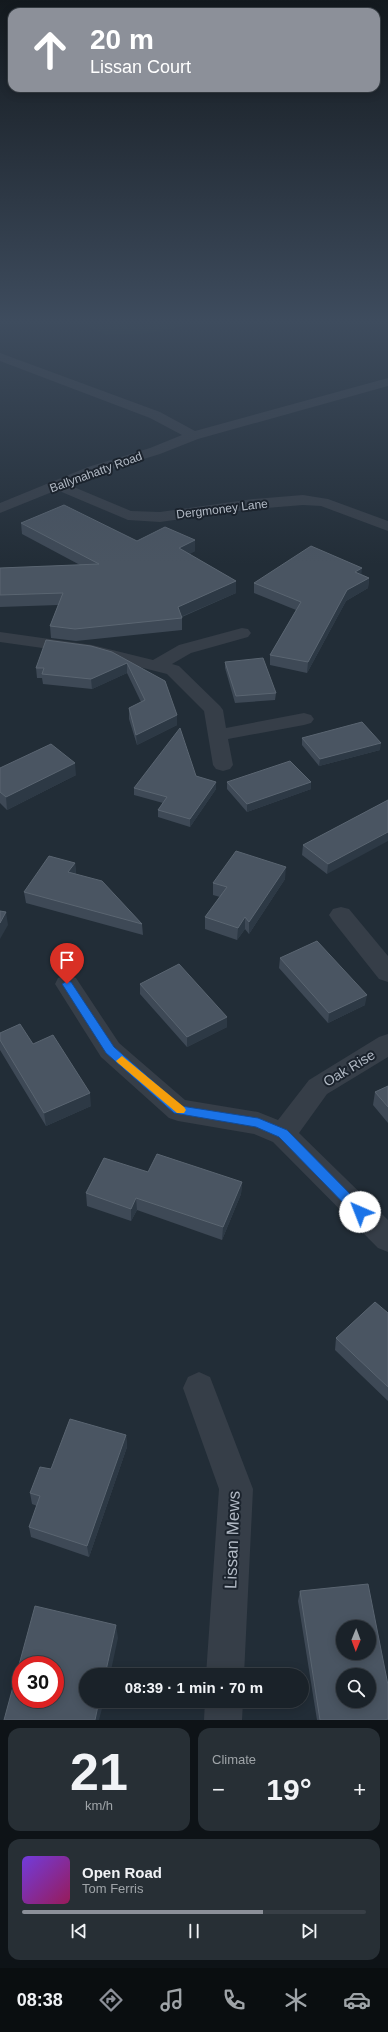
<!DOCTYPE html>
<meta charset="utf-8">
<style>
:root{--surface:#1a2229;--page:#272f35;--text:#f1f3f6;--muted:#9fa4a8;--line:#383f46;--accent:#8c9099}
body{margin:0;font-family:Helvetica,sans-serif;background:var(--page);color:var(--text);height:100vh;display:flex;flex-direction:column;font-size:15px;white-space:nowrap}
*{box-sizing:border-box;margin:0}
p{font-size:13px;color:var(--muted)}
.icon{flex:none;width:22px;height:22px;fill:none;stroke:currentColor;stroke-width:2;stroke-linecap:round;stroke-linejoin:round}
.map{position:relative;height:1720px;overflow:hidden}
.details{display:flex;flex-direction:column;gap:8px;padding:8px;background:#0e1317;flex:1}
.details>*{flex:none}
.hud{position:absolute;left:8px;top:8px;width:372px;height:84px;border-radius:12px;box-shadow:0 2px 10px #0003,0 0 0 1px var(--line);background:#8c9099;color:#fff;overflow:hidden}
.needle{width:26px;rotate:181deg}
.buttons{position:absolute;left:336px;top:1620px;display:grid;gap:8px}
.buttons a{display:grid;place-items:center;width:40px;height:40px;border-radius:50%;background:var(--surface);box-shadow:0 2px 10px #0003,0 0 0 1px var(--line);font-size:20px}
.speed{position:absolute;left:12px;top:1656px;display:flex;gap:8px;font-size:20px;font-weight:700;text-align:center}
.speed>*{display:grid;place-content:center;width:52px;height:52px;border-radius:50%;background:var(--surface);box-shadow:0 2px 10px #0003,0 0 0 1px var(--line);line-height:1}
.speed .limit{border:6px solid #d22;background:#fff;color:#111}
.pin{position:absolute;display:grid;place-items:center;width:34px;height:34px;color:#fff;margin:-41px -17px;border-radius:50% 50% 50% 0;rotate:-45deg;box-shadow:0 0 4px #0007}
.pin .icon{rotate:45deg}
.me{position:absolute;width:44px;margin:-22px;rotate:316deg;stroke-linejoin:round;filter:drop-shadow(0 0 3px #0008)}
.turn{display:flex;align-items:center;gap:14px;height:84px;padding:0 16px;font-size:18px}
.turn .icon{width:52px;height:52px;stroke-width:2.5}
.turn b{display:block;font-size:28px;line-height:34px}
.big{font-size:30px;font-weight:700;line-height:1.1}
.details .card{flex:1;display:flex;flex-direction:column;justify-content:center;gap:6px;min-width:0;padding:0 14px;border-radius:12px;background:var(--page)}
.details .dial{align-items:center;gap:0}
.dial b{font-size:52px;line-height:1}
.song{display:flex;align-items:center;gap:12px}
.cover{width:48px;height:48px;border-radius:6px;background:linear-gradient(135deg,hsl(260 70% 55%),hsl(330 70% 35%))}
.played{height:4px;border-radius:2px;background:linear-gradient(90deg,var(--accent) 70%,var(--line) 70%)}
.keys{display:flex;justify-content:space-around;direction:ltr}
.heat{display:flex;justify-content:space-between;align-items:center;font-size:22px;direction:ltr}
.details .tiles{flex:1;display:grid;gap:8px;grid-template-columns:1fr 1fr}
.card:last-child{grid-column:span 2}
.trip{position:absolute;left:79px;top:1668px;width:230px;height:40px;border-radius:20px;background:var(--surface);box-shadow:0 2px 10px #0003,0 0 0 1px var(--line);font-weight:700;line-height:40px;text-align:center}
.dock{display:flex;height:64px;justify-content:space-around;align-items:center;background:#0a0e10;color:var(--muted)}
.dock .icon{width:28px;height:28px}
.dock .current{color:var(--accent)}
.dock b{font-size:18px;color:var(--text)}
.map>svg:first-child{display:block}
</style>
<div class="map">
<svg width="388" height="1720" viewBox="0 0 388 1720">
<rect width="100%" height="100%" fill="#222d37"/>
<!-- green -->
<path fill="#243739" d="M 80,323 L 194,323 L 153,333 L 106,335 Z"/>
<g fill="none" stroke-linecap="round" stroke-linejoin="round">
<!-- street -->
<path fill="#363e48" fill-rule="evenodd" d="M 0,353 L 160,412 L 195,431 L 388,378 L 388,386 L 198,439 L 160,454 L 98,473 L 69,485 L 131,511 L 160,512 L 253,499 L 303,495 L 328,499 L 388,521 L 388,531 L 321,506 L 303,505 L 253,509 L 160,522 L 128,520 L 57,490 L 0,513 L 0,503 L 88,467 L 150,448 L 182,435 L 150,418 L 0,361 Z
M 242,628 L 248,629 L 251,633 L 248,637 L 191,653 L 172,664 L 179,666 L 220,706 L 223,710 L 226,728 L 304,713 L 311,715 L 314,719 L 311,723 L 304,725 L 228,739 L 233,765 L 230,769 L 223,771 L 216,769 L 213,765 L 204,711 L 167,674 L 92,655 L 0,642 L 0,632 L 92,645 L 153,660 L 179,645 Z
M 341,907 L 349,909 L 388,956 L 388,982 L 379,979 L 333,921 L 329,915 L 333,909 Z
M 67,975 L 76,978 L 119,1043 L 185,1100 L 258,1112 L 278,1120 L 309,1080 L 379,1037 L 388,1034 L 388,1057 L 327,1094 L 299,1133 L 388,1220 L 388,1252 L 378,1248 L 273,1142 L 254,1134 L 178,1121 L 169,1118 L 101,1057 L 55,984 L 58,978 Z
M 199,1372 L 210,1377 L 253,1489 L 244,1675 L 206,1675 L 219,1489 L 183,1388 L 188,1377 Z
M 205,1701 L 243,1701 L 242,1720 L 204,1720 Z"/>
</g>
<!-- wall -->
<path fill="#3e4956" d="M 21,523 L 137,541 L 195,540 L 195,551 L 189,554 L 236,581 L 236,593 L 182,617 L 182,630 L 76,641 L 51,638 L 50,626 L 58,605 L 0,607 L 0,568 L 80,565 L 22,534 Z
M 361,574 L 369,578 L 368,588 L 346,601 L 307,673 L 270,665 L 270,655 L 296,610 L 254,593 L 254,583 Z
M 91,646 L 165,681 L 177,725 L 137,745 L 129,719 L 129,708 L 141,702 L 127,673 L 92,689 L 43,684 L 42,678 L 37,678 L 36,668 Z
M 225,662 L 276,693 L 275,700 L 235,703 L 225,668 Z
M 302,738 L 380,750 L 319,766 L 302,745 Z
M 0,768 L 76,775 L 7,810 L 0,803 Z
M 196,776 L 216,782 L 216,789 L 190,827 L 158,817 L 158,810 L 163,803 L 134,795 L 134,788 Z
M 227,782 L 311,782 L 311,789 L 247,812 L 227,789 Z
M 388,800 L 327,874 L 302,855 L 303,845 Z
M 75,863 L 76,874 L 142,924 L 143,935 L 26,903 L 24,892 Z
M 285,879 L 249,934 L 245,929 L 237,940 L 205,929 L 205,917 L 220,897 L 213,895 L 213,883 Z
M 280,958 L 365,1005 L 328,1023 L 279,968 Z
M 140,984 L 227,1027 L 187,1047 L 140,994 Z
M 0,1033 L 33,1044 L 91,1106 L 46,1126 L 0,1050 Z
M 388,1086 L 388,1123 L 373,1105 L 375,1092 Z
M 148,1172 L 242,1182 L 241,1194 L 222,1240 L 137,1210 L 131,1221 L 87,1206 L 86,1193 Z
M 388,1313 L 388,1401 L 335,1350 L 336,1338 Z
M 126,1435 L 127,1447 L 89,1557 L 31,1537 L 29,1527 L 37,1506 L 32,1504 L 30,1493 L 51,1469 Z
M 300,1591 L 388,1685 L 388,1720 L 317,1720 L 298,1601 Z"/>
<!-- shaded-wall -->
<path fill="#2d3945" d="M 195,540 L 195,551 L 179,560 L 179,548 Z
M 362,568 L 361,578 L 355,572 Z
M 369,578 L 368,588 L 346,601 L 307,673 L 308,662 L 347,590 Z
M 236,581 L 236,593 L 178,618 L 178,607 Z
M 127,663 L 127,673 L 92,689 L 91,679 Z
M 177,715 L 177,725 L 137,745 L 136,735 Z
M 381,743 L 380,750 L 319,766 L 320,759 Z
M 75,763 L 76,775 L 7,810 L 6,797 Z
M 216,782 L 216,789 L 190,827 L 190,819 Z
M 311,782 L 311,789 L 247,812 L 247,804 Z
M 388,832 L 388,841 L 327,874 L 328,864 Z
M 75,863 L 76,874 L 68,872 Z
M 286,867 L 285,879 L 249,934 L 249,922 Z
M 6,912 L 8,925 L 0,939 L 0,923 Z
M 245,917 L 245,929 L 237,940 L 238,928 Z
M 367,995 L 365,1005 L 328,1023 L 329,1013 Z
M 227,1017 L 227,1027 L 187,1047 L 187,1037 Z
M 90,1093 L 91,1106 L 46,1126 L 44,1113 Z
M 242,1182 L 241,1194 L 222,1240 L 223,1227 Z
M 136,1198 L 137,1210 L 131,1221 L 131,1209 Z
M 126,1435 L 127,1447 L 89,1557 L 87,1546 Z
M 116,1625 L 118,1638 L 110,1675 L 105,1675 Z
M 99,1701 L 104,1701 L 99,1720 L 95,1720 Z"/>
<!-- building -->
<path fill="#4a5562" stroke="#5a6571" fill-rule="evenodd" d="M 64,505 L 137,541 L 165,527 L 195,540 L 179,548 L 236,581 L 178,607 L 182,618 L 75,629 L 50,626 L 63,593 L 0,595 L 0,568 L 99,564 L 21,523 Z
M 311,546 L 362,568 L 355,572 L 369,578 L 347,590 L 308,662 L 270,655 L 301,602 L 254,583 Z
M 46,640 L 91,646 L 112,652 L 165,681 L 177,715 L 136,735 L 129,708 L 145,700 L 127,663 L 91,679 L 42,674 L 44,668 L 36,668 Z
M 263,658 L 276,693 L 236,696 L 225,662 Z
M 362,722 L 381,743 L 320,759 L 302,738 Z
M 180,728 L 196,776 L 216,782 L 190,819 L 158,810 L 167,797 L 134,788 Z
M 51,744 L 75,763 L 6,797 L 0,792 L 0,768 Z
M 290,761 L 311,782 L 247,804 L 227,782 Z
M 388,800 L 388,832 L 328,864 L 303,845 Z
M 236,851 L 286,867 L 249,922 L 245,917 L 238,928 L 205,917 L 227,887 L 213,883 Z
M 49,856 L 75,863 L 68,872 L 102,881 L 142,924 L 24,892 Z
M 0,911 L 6,912 L 0,923 Z
M 317,941 L 367,995 L 329,1013 L 280,958 Z
M 179,964 L 227,1017 L 187,1037 L 140,984 Z
M 20,1024 L 33,1044 L 53,1035 L 90,1093 L 44,1113 L 0,1040 L 0,1033 Z
M 388,1086 L 388,1107 L 375,1092 Z
M 157,1154 L 242,1182 L 223,1227 L 136,1198 L 131,1209 L 86,1193 L 104,1158 L 148,1172 Z
M 375,1302 L 388,1313 L 388,1387 L 336,1338 Z
M 70,1419 L 126,1435 L 87,1546 L 29,1527 L 40,1496 L 30,1493 L 40,1467 L 51,1469 Z
M 368,1584 L 388,1685 L 388,1719 L 384,1720 L 320,1720 L 300,1591 ZM 343,1627 L 369,1627 L 369,1653 L 343,1653 ZM 343,1675 L 369,1675 L 369,1701 L 343,1701 Z
M 35,1606 L 116,1625 L 105,1675 L 86,1675 L 86,1701 L 99,1701 L 95,1720 L 4,1720 ZM 21,1665 L 55,1665 L 55,1699 L 21,1699 Z"/>
<!-- sky -->
<linearGradient id="sky" x2="0" y2="1"><stop stop-color="#13191e"/><stop offset="0.57" stop-color="#3e4c5e"/><stop offset="1" stop-color="#3e4c5e" stop-opacity="0"/></linearGradient>
<rect width="388" height="564" fill="url(#sky)"/>
<!-- route -->
<path fill="#1a73e8" stroke="#114b97" d="M 67,981 L 71,982 L 114,1047 L 181,1106 L 258,1118 L 287,1130 L 364,1208 L 366,1212 L 364,1216 L 360,1217 L 356,1216 L 279,1137 L 256,1127 L 174,1113 L 106,1053 L 62,984 Z"/>
<!-- slow -->
<path fill="#f59e0b" d="M 122,1056 L 184,1107 L 186,1110 L 184,1113 L 177,1113 L 118,1063 L 116,1061 Z"/>
<g text-anchor="middle" stroke-width="4" stroke-linejoin="round" paint-order="stroke">
<!-- far-street labels -->
<g font-size="12" fill="#b1b9c4" stroke="#1b232d">
<text transform="translate(96 472) rotate(-20)" y="4">Ballynahatty Road</text>
<text transform="translate(222 509) rotate(-7)" y="4">Dergmoney Lane</text>
</g>
<!-- street labels -->
<g font-size="14" fill="#b1b9c4" stroke="#1b232d">
<text transform="translate(349 1068) rotate(-31)" y="5">Oak Rise</text>
</g>
<!-- near-street labels -->
<g font-size="17" fill="#b1b9c4" stroke="#1b232d">
<text transform="translate(232 1540) rotate(-88)" y="6">Lissan Mews</text>
</g>
</g>
</svg>
<div class="buttons">
<a><svg class="needle" viewBox="-14 -14 28 28"><path d="M0-13l5 13h-10z" fill="#e53935"/><path d="M0 13l5-13h-10z" fill="#9fa4a8"/></svg></a>
<a><svg class="icon" aria-label="search" viewBox="0 0 24 24"><circle cx="10" cy="10" r="6"/><path d="M15 15l6 6"/></svg></a>
</div>
<div class="speed"><div class="limit">30</div></div>
<div class="pin" style="left:67px;top:984px;background:#d93025"><svg class="icon" aria-label="arrive" viewBox="0 0 24 24"><path d="M6 21V4h12l-3 4 3 4H6"/></svg></div>
<svg class="me" style="left:360px;top:1212px" viewBox="-20 -20 40 40"><circle r="19" fill="#fff"/><path d="M0-13L10 11 0 6-10 11z" fill="#1a73e8"/></svg>
<div class="trip">08:39 · 1 min · 70 m</div>
<div class="hud">
<div class="turn"><svg class="icon" aria-label="ahead" viewBox="0 0 24 24"><path d="M12 20V5M6 11l6-6 6 6"/></svg><div><b>20 m</b>Lissan Court</div></div>
</div>
</div>
<section class="details">
<div class="tiles">
<div class="card dial"><b>21</b><p>km/h</p></div>
<div class="card"><p>Climate</p>
<div class="heat"><a>−</a><b class="big">19°</b><a>+</a></div>
</div>
<div class="card">
<div class="song"><i class="cover"></i><div><b>Open Road</b><p>Tom Ferris</p></div></div>
<div class="played"></div>
<div class="keys"><svg class="icon" aria-label="previous" viewBox="0 0 24 24"><path d="M18 5L8 12l10 7zM5 5v14"/></svg><svg class="icon" aria-label="pause" viewBox="0 0 24 24"><path d="M8 5v14M16 5v14"/></svg><svg class="icon" aria-label="next" viewBox="0 0 24 24"><path d="M6 5l10 7-10 7zM19 5v14"/></svg></div>
</div>
</div>
</section>
<nav class="dock">
<b>08:38</b>
<svg class="icon current" aria-label="directions" viewBox="0 0 24 24"><path d="M12 3l9 9-9 9-9-9zM9 14v-3h6M13 9l2 2-2 2"/></svg>
<svg class="icon" aria-label="music" viewBox="0 0 24 24"><path d="M9 18V5l10-2v13"/><circle cx="6" cy="18" r="3"/><circle cx="16" cy="16" r="3"/></svg>
<svg class="icon" aria-label="phone" viewBox="0 0 24 24"><path d="M5 4h4l2 5-3 2q2 4 5 5l2-3 5 2v4C11 20 4 13 5 4z"/></svg>
<svg class="icon" aria-label="climate" viewBox="0 0 24 24"><path d="M12 3v18M4 7l16 10M4 17L20 7"/></svg>
<svg class="icon" aria-label="car" viewBox="0 0 24 24"><path d="M5 17H2v-5l4-1 3-4h7l3 4 3 1v5h-3M9 17h6M6 11h13"/><circle cx="7" cy="17" r="2"/><circle cx="17" cy="17" r="2"/></svg>
</nav>
